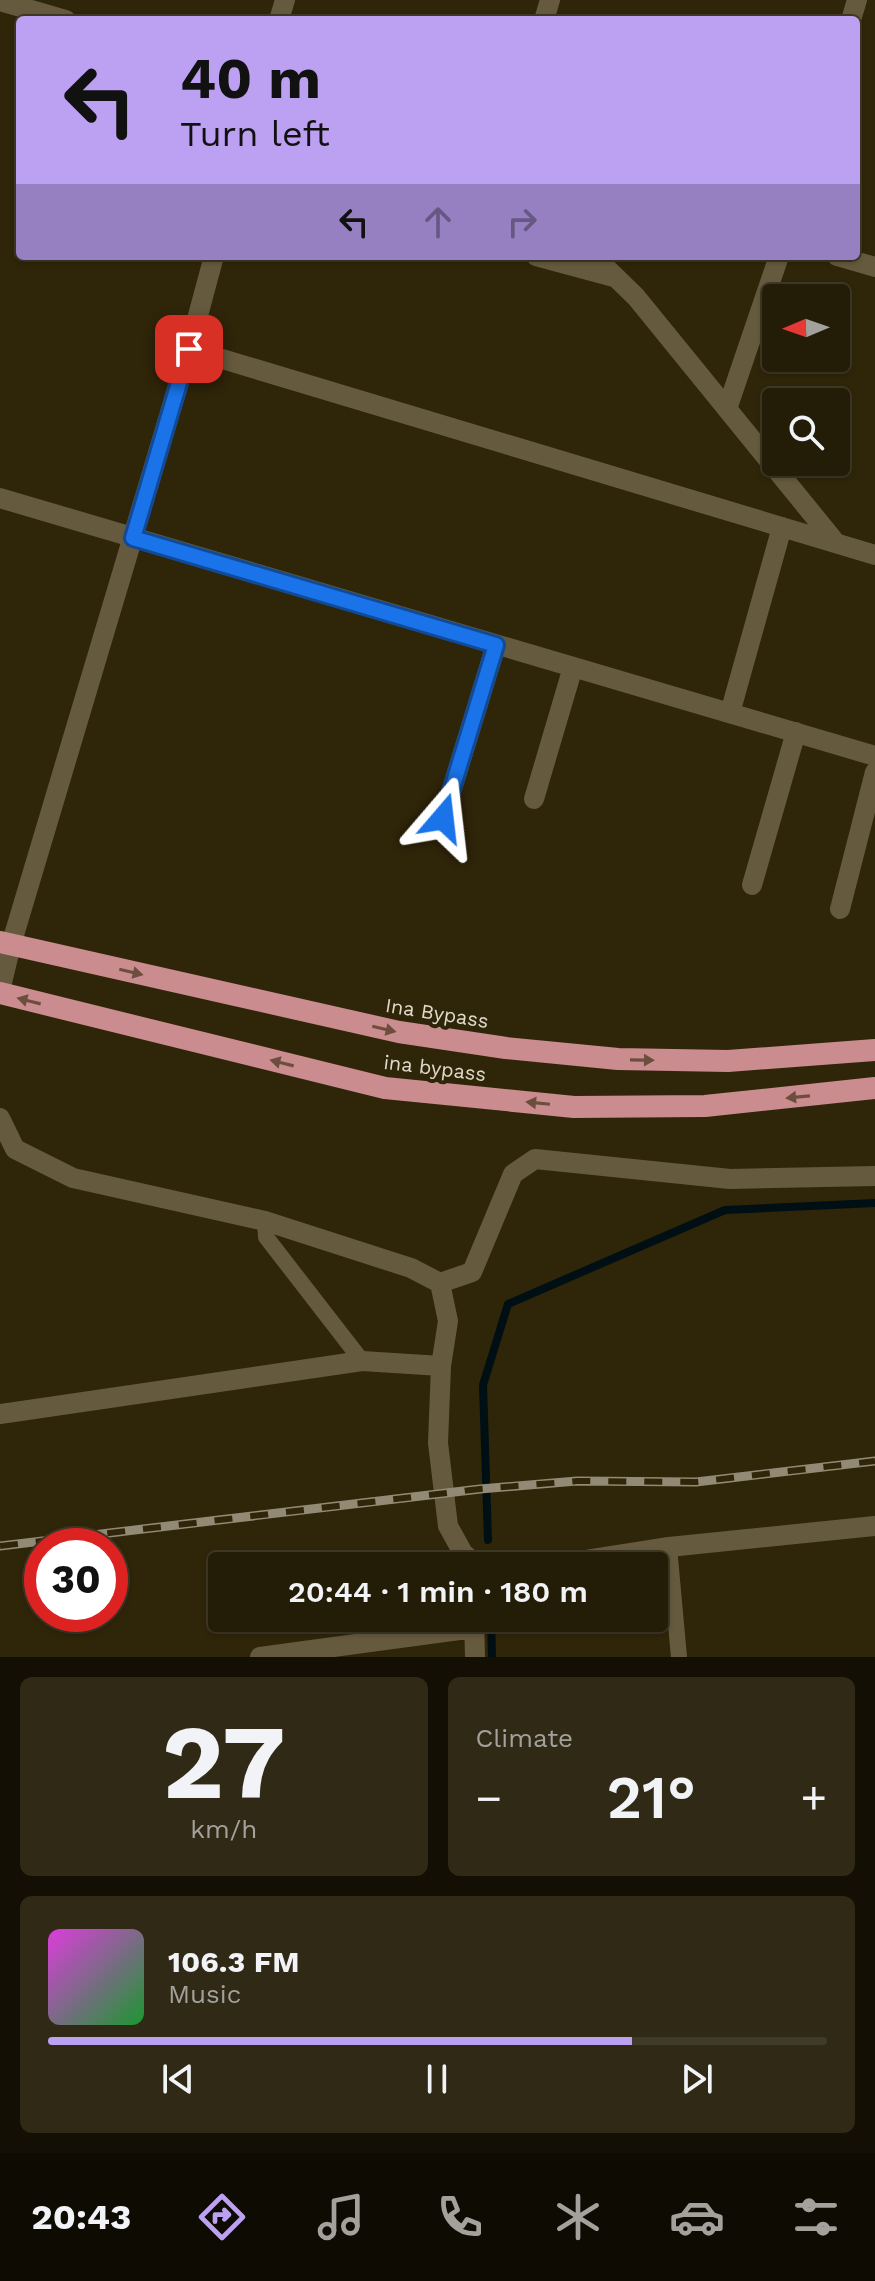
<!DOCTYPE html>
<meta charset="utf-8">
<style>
:root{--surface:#231c07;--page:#2f2915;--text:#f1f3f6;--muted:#a3a19b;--line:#403a28;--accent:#bca0f2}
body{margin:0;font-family:"Work Sans",sans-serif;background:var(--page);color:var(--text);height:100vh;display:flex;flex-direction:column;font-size:30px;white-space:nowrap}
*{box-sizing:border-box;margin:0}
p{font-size:26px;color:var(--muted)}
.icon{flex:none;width:44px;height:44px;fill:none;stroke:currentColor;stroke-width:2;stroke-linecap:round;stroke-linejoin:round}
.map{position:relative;height:1657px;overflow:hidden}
.drawer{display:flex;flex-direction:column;gap:20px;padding:20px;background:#130f04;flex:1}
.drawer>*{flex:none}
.top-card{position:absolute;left:16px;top:16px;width:844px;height:244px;border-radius:8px;box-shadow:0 2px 6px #0004,0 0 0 2px var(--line);background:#bca0f2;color:#111;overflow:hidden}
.needle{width:52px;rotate:268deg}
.buttons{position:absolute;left:762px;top:284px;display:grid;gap:16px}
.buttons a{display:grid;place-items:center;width:88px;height:88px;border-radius:8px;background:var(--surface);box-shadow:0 2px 6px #0004,0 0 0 2px var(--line);font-size:40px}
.speed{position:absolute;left:24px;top:1528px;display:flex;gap:16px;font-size:40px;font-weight:700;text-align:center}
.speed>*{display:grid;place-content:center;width:104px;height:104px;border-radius:50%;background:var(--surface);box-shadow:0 2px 6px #0004,0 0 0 2px var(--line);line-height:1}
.speed .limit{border:12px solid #d22;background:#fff;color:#111}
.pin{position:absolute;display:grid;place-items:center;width:68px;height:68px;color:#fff;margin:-34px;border-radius:16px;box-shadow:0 4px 12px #0006}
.me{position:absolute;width:88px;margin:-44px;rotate:17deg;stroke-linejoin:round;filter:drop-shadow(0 0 6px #0008)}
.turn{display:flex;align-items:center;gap:28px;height:168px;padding:0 32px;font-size:36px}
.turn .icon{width:104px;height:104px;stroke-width:2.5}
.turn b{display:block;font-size:56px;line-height:68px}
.lanes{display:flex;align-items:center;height:76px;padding:0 32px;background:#0003;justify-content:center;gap:40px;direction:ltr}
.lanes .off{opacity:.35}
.big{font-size:60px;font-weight:600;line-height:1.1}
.drawer .widget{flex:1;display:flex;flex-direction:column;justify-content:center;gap:12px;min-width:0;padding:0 28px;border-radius:12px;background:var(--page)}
.drawer .dial{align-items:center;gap:0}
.dial b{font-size:104px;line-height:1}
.song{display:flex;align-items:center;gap:24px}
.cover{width:96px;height:96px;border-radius:12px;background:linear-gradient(135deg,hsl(300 70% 55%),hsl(130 70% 35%))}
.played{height:8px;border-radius:4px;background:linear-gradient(90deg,var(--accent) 75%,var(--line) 75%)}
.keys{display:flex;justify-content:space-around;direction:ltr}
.heat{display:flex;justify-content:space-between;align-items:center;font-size:44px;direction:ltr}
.drawer .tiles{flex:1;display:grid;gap:20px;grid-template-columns:1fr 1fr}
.widget:last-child{grid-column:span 2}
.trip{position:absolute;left:208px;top:1552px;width:460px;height:80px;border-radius:8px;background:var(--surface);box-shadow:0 2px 6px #0004,0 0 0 2px var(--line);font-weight:600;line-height:80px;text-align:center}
.dock{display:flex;height:128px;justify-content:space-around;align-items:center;background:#0e0b03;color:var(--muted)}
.dock .icon{width:56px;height:56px}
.dock .selected{color:var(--accent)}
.dock b{font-size:36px;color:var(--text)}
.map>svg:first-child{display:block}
</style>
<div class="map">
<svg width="875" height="1657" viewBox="0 0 875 1657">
<rect width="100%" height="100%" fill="#2f2509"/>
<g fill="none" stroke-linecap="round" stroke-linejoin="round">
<!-- stream -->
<path stroke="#000f14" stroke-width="8" d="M 488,1540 L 483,1385 L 508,1304 L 725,1210 L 875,1203
M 491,1618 L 492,1657"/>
<!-- service -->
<path stroke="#655a3d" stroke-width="16" d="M 265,1221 L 266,1237 L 362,1361
M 669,1547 L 679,1657"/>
<!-- minor -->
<path stroke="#655a3d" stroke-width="20" d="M 0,1 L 66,20
M 279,20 L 285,0
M 544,20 L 550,0
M 851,20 L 857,0
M 536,256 L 614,277
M 594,256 L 636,297 L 836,543
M 837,256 L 875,267
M 189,349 L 875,555
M 727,409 L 779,256
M 0,498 L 875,756
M 730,713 L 782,527
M 534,799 L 573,667
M 443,818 L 496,645
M 752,885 L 796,732
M 840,909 L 875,772
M 0,991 L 11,945 L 189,349 L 214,256
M 0,1118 L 15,1149 L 73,1178 L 265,1221 L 411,1268 L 440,1283 L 472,1272 L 513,1174 L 535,1159 L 730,1179 L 875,1176
M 440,1283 L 448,1321 L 441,1366 L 438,1443 L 448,1526 L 463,1553 L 478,1566
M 0,1414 L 362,1361 L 441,1366
M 548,1566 L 669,1547 L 875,1526
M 474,1618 L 475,1657
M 260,1657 L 474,1628"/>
<!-- trunk -->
<path stroke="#ca8c8e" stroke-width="22" d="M 0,942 L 399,1032 L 506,1048 L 618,1059 L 728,1061 L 875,1050
M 0,993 L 385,1088 L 574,1107 L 705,1106 L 875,1088"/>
<!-- rail casing -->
<g stroke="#928a75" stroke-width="9">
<path id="rail" d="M 0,1546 L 480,1489 L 577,1481 L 696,1482 L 875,1461"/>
</g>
<!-- rail -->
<use href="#rail" stroke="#2f2509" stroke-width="6" stroke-dasharray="18" stroke-linecap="butt"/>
</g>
<!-- one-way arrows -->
<defs><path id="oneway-solid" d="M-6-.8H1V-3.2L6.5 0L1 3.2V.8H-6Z" transform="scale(2)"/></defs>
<g fill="#6d4e3e">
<use href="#oneway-solid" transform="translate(131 972) rotate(13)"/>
<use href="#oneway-solid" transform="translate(29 1001) rotate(-166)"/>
<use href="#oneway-solid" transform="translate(384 1029) rotate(13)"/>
<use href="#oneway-solid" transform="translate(642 1060) rotate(1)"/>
<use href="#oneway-solid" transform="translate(282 1063) rotate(-166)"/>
<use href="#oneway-solid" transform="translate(798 1097) rotate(175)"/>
<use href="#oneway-solid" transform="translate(538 1103) rotate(-174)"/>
</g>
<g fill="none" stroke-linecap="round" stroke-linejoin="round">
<!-- route casing -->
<g stroke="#114b97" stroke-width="20">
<path id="route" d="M 189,349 L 133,538 L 496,645 L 443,818"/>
</g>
<!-- route -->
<use href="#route" stroke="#1a73e8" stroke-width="14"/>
</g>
<g text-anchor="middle" stroke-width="8" stroke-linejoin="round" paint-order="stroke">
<!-- street labels -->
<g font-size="20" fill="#e0daca" stroke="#2f2509">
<text transform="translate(437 1013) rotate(9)" y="7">Ina Bypass</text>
<text transform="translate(435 1068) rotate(7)" y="7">ina bypass</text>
</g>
</g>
</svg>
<div class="buttons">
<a><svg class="needle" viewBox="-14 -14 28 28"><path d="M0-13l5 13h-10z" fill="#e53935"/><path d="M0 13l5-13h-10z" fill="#a3a19b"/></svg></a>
<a><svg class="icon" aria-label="search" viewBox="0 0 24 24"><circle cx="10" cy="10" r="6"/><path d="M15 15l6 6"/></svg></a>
</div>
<div class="speed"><div class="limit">30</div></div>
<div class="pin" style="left:189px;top:349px;background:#d93025"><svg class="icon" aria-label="arrive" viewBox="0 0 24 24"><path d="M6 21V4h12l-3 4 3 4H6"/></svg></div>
<svg class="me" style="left:443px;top:818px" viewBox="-20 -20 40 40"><path d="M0-17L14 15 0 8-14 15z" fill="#1a73e8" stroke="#fff" stroke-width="4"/></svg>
<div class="trip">20:44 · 1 min · 180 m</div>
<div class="top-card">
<div class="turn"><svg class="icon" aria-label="left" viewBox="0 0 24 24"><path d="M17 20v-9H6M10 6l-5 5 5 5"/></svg><div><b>40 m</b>Turn left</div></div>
<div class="lanes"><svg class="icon" aria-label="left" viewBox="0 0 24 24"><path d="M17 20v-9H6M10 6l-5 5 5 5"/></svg><svg class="icon off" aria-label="ahead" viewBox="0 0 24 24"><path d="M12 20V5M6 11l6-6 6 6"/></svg><svg class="icon off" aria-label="right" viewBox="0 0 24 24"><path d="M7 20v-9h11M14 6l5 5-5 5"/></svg></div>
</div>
</div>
<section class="drawer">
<div class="tiles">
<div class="widget dial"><b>27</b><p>km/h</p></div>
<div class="widget"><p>Climate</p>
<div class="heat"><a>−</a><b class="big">21°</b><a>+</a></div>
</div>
<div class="widget">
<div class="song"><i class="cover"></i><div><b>106.3 FM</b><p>Music</p></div></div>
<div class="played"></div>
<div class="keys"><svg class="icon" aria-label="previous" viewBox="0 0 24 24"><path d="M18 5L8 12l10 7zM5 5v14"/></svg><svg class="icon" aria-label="pause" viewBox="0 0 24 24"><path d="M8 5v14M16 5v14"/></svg><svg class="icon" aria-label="next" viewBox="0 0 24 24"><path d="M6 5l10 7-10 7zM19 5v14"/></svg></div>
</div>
</div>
</section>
<nav class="dock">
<b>20:43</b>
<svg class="icon selected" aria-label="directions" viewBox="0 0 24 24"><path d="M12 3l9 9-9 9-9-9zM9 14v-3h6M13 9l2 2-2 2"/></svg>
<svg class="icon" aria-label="music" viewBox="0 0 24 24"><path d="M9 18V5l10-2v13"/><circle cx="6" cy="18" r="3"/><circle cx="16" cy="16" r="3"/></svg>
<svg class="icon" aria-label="phone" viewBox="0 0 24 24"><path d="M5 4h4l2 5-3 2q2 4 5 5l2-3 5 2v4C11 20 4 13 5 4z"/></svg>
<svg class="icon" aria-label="climate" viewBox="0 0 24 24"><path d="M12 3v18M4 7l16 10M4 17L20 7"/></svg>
<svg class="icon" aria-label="car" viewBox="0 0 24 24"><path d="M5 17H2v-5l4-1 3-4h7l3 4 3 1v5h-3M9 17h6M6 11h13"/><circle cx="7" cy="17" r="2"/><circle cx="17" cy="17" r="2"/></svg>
<svg class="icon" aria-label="filters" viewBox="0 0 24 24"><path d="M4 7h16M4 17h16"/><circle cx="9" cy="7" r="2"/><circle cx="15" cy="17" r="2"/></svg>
</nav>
